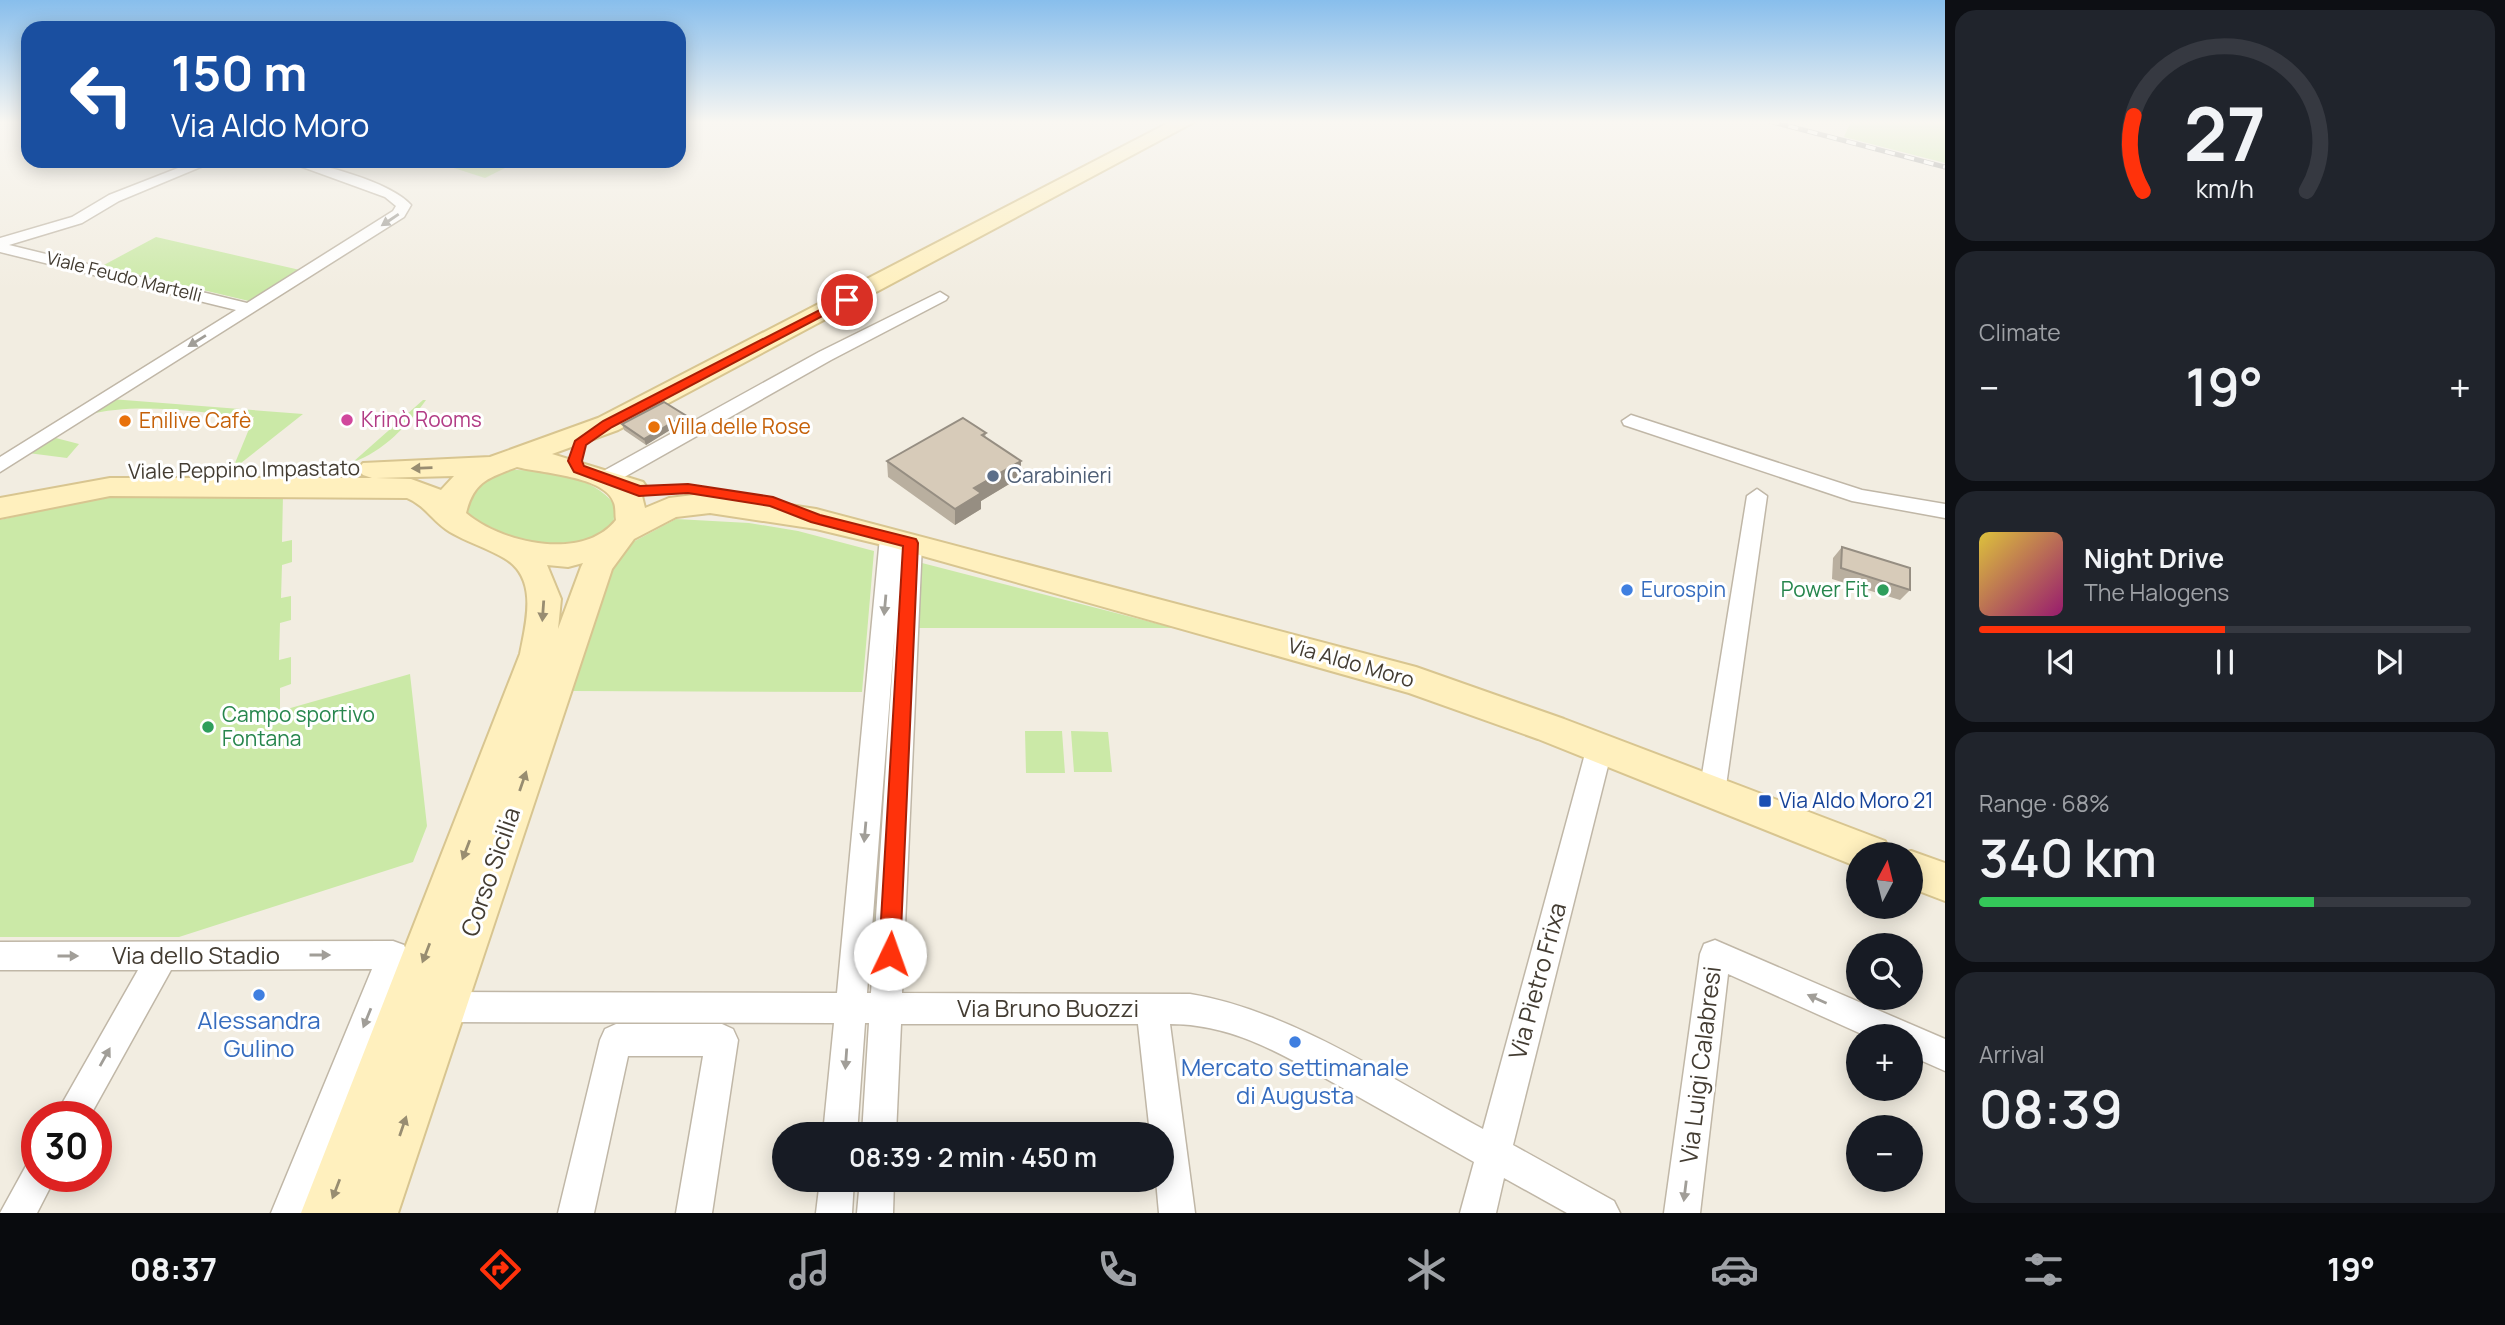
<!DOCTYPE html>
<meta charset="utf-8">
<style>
:root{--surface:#171b24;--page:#20242c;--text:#f1f3f6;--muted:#9ea1a6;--line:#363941;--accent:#ff320b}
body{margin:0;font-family:Manrope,sans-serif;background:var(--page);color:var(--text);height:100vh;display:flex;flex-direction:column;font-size:26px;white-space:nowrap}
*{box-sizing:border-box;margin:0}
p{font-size:23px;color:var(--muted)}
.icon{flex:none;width:38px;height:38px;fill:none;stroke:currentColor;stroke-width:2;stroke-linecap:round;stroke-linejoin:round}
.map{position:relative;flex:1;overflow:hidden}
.sheet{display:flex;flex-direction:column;gap:10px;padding:10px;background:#0d0f14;width:560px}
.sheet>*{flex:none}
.top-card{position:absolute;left:21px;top:21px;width:665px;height:147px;border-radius:21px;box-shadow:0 4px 18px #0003;background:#1a4fa0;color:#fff;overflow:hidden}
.needle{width:46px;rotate:7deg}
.controls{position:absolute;left:1846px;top:842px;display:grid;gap:14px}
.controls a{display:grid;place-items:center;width:77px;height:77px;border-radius:50%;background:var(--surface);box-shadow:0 4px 18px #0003;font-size:35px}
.speed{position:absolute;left:21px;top:1101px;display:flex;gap:14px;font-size:35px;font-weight:700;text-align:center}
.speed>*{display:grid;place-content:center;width:91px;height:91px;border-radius:50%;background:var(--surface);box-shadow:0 4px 18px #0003;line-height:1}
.speed .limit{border:10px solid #d22;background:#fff;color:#111}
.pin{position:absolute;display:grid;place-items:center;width:60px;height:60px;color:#fff;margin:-30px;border:4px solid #fff;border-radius:50%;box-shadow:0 2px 7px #0007}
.me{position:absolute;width:77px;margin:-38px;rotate:3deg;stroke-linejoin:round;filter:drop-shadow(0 0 5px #0008)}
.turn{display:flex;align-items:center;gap:24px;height:147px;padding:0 35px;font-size:32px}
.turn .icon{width:91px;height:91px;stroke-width:2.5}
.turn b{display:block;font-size:49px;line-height:60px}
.big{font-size:52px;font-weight:600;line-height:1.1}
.sheet .card{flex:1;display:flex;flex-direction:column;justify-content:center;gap:10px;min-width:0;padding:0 24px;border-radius:21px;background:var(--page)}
.sheet .dial{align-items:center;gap:0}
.dial svg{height:182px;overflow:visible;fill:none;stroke:var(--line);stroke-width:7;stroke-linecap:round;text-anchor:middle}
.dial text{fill:var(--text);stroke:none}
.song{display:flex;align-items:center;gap:21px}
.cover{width:84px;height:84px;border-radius:10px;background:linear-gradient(135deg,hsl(50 70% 55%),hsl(320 70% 35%))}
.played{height:7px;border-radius:4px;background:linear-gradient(90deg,var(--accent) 50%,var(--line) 50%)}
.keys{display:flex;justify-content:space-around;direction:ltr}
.heat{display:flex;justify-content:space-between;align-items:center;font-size:38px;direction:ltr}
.charge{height:10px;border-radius:5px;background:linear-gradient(90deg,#34c759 68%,var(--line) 0)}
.trip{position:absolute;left:772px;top:1122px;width:402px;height:70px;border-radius:35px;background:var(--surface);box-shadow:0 4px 18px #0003;font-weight:600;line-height:70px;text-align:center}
.tab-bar{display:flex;height:112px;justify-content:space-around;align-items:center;background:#090b0e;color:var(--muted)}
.tab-bar .icon{width:49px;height:49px}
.tab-bar .on{color:var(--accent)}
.tab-bar b{font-size:32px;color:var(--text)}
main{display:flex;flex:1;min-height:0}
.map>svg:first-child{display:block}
</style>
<main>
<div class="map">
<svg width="1945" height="1213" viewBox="0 0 1945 1213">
<rect width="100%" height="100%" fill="#f2ede1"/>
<!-- green -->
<path fill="#cbe9a7" d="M 1851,121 L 1945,121 L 1945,163 L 1844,137 Z
M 432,161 L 519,161 L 485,178 Z
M 156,237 L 300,270 L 249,301 L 102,266 Z
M 111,399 L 303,414 L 241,463 L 235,463 L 254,417 C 197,413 142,401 86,415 Z
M 423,400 L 426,400 C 408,425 383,452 353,462 Z
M 52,437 L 79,444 L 67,458 L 28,453 Z
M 510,470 C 544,470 593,475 615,505 L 613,528 L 583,545 L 527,544 L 471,518 L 466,509 L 469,492 L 495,474 Z
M 112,494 L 283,495 L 282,542 L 292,540 L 292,562 L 282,565 L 281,598 L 291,596 L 291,620 L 280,623 L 279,660 L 291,657 L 291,684 L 280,688 L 280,711 L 410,674 L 427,826 L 413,862 L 179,937 L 0,937 L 0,520 Z
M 676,519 L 749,523 L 798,531 L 874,551 L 862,692 L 571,691 L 614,566 L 633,542 Z
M 899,558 L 876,959 L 873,961 L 868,959 Z
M 922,563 L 1174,628 L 919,628 Z
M 1025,731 L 1062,731 L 1065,773 L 1026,773 Z
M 1071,731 L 1108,732 L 1112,772 L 1074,772 Z"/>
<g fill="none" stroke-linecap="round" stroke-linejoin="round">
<!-- minor casing -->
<g stroke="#c0b7a7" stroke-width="3">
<path id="minor" d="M 196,161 L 215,161 L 119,201 L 82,223 L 9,245 L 247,303 L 393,211 L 396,206 L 385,197 L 286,161 C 316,161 391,182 411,205 L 404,217 L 0,472 L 0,457 L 236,310 L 0,252 L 0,238 L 72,217 L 109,195 Z
M 940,292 L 948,297 L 946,300 L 831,360 L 612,484 L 605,485 L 595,479 L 598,474 L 819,352 Z
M 1631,415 L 1862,490 L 1945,504 L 1945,518 L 1852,501 L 1624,425 L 1622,421 Z
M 1757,489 L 1767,496 L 1725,793 L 1721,801 L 1712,804 L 1703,801 L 1699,793 L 1747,496 Z
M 891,530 L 899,532 L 901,541 L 911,536 L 919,538 L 922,543 L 902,993 L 1190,994 C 1290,1010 1394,1081 1483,1129 L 1586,750 L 1590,743 L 1599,740 L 1608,743 L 1612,750 L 1513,1145 L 1614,1201 L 1620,1213 L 1567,1213 L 1504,1178 L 1496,1213 L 1460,1213 L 1474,1162 C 1432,1138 1390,1115 1348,1091 C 1290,1059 1237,1024 1170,1024 L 1195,1213 L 1159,1213 L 1156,1180 L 1162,1180 L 1162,1134 L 1150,1134 L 1138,1024 L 901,1024 L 896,1134 L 862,1134 L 869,1023 L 865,1023 L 857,1134 L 823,1134 L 834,1023 L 444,1022 L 433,1018 L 428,1007 L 433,996 L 444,992 L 837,993 L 880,537 L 883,532 ZM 895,630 L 871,993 L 867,993 Z
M 1715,940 L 1945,1039 L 1945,1071 L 1911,1056 L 1911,1036 L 1866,1036 L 1728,974 L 1700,1213 L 1664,1213 L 1700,954 L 1704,944 Z
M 393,941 L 404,945 L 408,955 L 307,1213 L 271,1213 L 372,969 L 171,970 L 90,1116 L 55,1116 L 138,970 L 0,970 L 0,942 Z
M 616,1024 L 722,1024 L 733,1029 L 738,1040 L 712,1213 L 676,1213 L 703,1056 L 628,1056 L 594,1213 L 558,1213 L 600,1040 L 605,1029 Z
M 37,1160 L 37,1176 L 56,1176 L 37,1213 L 0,1213 L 27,1164 Z
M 820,1180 L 854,1180 L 852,1213 L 816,1213 Z
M 860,1180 L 894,1180 L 893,1213 L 857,1213 Z"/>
</g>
<!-- secondary casing -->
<g stroke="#d8c590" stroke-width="4">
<path id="secondary" d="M 1172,121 L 1196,121 L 618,430 L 552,454 L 643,482 L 648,489 L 642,496 L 645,508 L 669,498 L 710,493 L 816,509 L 1416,667 L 1564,719 L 1885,841 L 1891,854 L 1858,854 L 1858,867 L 1538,739 L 1409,693 L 891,547 L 816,529 L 710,513 L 676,517 L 634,539 L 612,569 L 398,1213 L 301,1213 L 520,654 C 526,623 539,578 504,558 C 487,548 467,542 450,532 C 433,522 426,506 407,498 L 110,496 L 0,518 L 0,498 L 110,478 L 372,478 L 363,475 L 358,469 L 363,463 L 490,457 L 598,418 ZM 517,467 C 540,473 606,476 614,503 C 616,508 615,515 616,520 C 583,562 501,543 466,513 C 474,481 488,478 517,467 ZM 454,476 L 441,490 L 411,479 L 376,478 ZM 583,563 L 581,567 L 558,629 L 561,599 L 547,565 L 568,567 Z
M 1911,851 L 1945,863 L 1945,901 L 1911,888 L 1911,854 L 1902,854 Z"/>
</g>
<!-- minor -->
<use href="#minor" fill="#fff" fill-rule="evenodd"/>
<!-- secondary -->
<use href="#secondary" fill="#fff0be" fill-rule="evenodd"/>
<!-- rail casing -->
<g stroke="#929292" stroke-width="5">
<path id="rail" d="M 1769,121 L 1945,167"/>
</g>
<!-- rail -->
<use href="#rail" stroke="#fff" stroke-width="3.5" stroke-dasharray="10" stroke-linecap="butt"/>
</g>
<!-- wall -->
<path fill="#b9af9f" d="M 685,415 L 686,420 L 646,445 L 624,430 L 622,424 Z
M 986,433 L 985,437 L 1021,477 L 981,501 L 981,509 L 955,525 L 888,477 L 887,461 Z
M 1842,547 L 1910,590 L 1900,600 L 1832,579 L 1833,558 Z"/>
<!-- shaded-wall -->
<path fill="#968e82" d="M 685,415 L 686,420 L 646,445 L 644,439 Z
M 1021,461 L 1021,477 L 981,501 L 981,509 L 955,525 L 955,509 L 974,488 Z"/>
<!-- building -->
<path fill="#d7cbb9" stroke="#968e82" stroke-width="2" d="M 664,402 L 685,415 L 644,439 L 622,424 Z
M 963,418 L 986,433 L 982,435 L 1021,461 L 974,488 L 981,493 L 955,509 L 887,461 Z
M 1842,547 L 1910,568 L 1910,590 L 1841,568 Z"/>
<!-- one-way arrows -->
<defs><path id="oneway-solid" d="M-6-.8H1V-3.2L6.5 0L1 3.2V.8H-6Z" transform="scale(1.75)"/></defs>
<g fill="#a19e98">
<use href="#oneway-solid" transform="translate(390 220) rotate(146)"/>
<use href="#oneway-solid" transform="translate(197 341) rotate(148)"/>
<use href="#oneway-solid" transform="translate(885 605) rotate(95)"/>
<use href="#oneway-solid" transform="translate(865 832) rotate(95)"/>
<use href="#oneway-solid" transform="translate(320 955)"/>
<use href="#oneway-solid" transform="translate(68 956)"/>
<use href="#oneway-solid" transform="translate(1817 999) rotate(-156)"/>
<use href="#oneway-solid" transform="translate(367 1018) rotate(112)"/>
<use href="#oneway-solid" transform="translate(105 1057) rotate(-61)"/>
<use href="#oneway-solid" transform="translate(846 1059) rotate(94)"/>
<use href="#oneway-solid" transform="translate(1685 1191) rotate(97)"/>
</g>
<g fill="#988d71">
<use href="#oneway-solid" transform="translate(422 468) rotate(178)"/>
<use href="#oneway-solid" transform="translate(543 611) rotate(94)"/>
<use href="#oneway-solid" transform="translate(523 781) rotate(-71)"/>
<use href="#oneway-solid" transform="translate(466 850) rotate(111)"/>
<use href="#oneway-solid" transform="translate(426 953) rotate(111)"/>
<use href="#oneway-solid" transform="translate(403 1126) rotate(-71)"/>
<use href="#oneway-solid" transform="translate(336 1189) rotate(111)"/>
</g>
<!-- sky -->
<linearGradient id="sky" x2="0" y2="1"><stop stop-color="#88beec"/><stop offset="0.42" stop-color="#f9f7f2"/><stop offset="1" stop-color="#f9f7f2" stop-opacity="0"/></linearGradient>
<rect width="1945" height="291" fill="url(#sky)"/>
<!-- route -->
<path fill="#ff320b" stroke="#a62007" stroke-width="2" d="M 843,298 L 853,300 L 612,427 L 586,445 L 582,461 L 584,466 L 640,486 L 688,484 L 773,497 L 820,515 L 916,539 L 918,543 L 900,954 L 897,961 L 890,964 L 882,961 L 879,954 L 903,546 L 811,522 L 770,506 L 688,493 L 639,496 L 574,472 L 568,461 L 575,441 L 603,421 Z"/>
<!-- markers -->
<circle fill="#d1479c" stroke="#fff" stroke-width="2.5" cx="347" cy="420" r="7"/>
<g fill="#e8710a" stroke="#fff" stroke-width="2.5">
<circle cx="125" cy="421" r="7"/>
<circle cx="654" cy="427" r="7"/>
</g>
<circle fill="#5c6f8a" stroke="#fff" stroke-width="2.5" cx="993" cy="476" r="7"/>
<g fill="#3f7fe0" stroke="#fff" stroke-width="2.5">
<circle cx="1627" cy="590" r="7"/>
<circle cx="259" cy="995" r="7"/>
<circle cx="1295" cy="1042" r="7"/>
</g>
<g fill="#2e9e5b" stroke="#fff" stroke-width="2.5">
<circle cx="1883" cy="590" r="7"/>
<circle cx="208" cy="727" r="7"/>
</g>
<rect fill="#1a4fb4" stroke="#fff" stroke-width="2.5" x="1758" y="794" width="14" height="14" rx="3.5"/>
<g text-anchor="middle" stroke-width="6" stroke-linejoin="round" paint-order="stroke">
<!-- far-street labels -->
<g font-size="18" fill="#433c32" stroke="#fff">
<text transform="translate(124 277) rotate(14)" y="6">Viale Feudo Martelli</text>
</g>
<!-- hotel labels -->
<g font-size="21" fill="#b23c85" stroke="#fff" text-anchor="start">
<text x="361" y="427">Krinò Rooms</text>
</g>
<!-- food labels -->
<g font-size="21" fill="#c56008" stroke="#fff" text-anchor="start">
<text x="139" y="428">Enilive Cafè</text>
<text x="668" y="434">Villa delle Rose</text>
</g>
<!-- street labels -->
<g font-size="21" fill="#433c32" stroke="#fff">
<text transform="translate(244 470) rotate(-1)" y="7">Viale Peppino Impastato</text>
<text transform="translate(1351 663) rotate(16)" y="7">Via Aldo Moro</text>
</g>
<!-- service labels -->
<g font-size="21" fill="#4e5e75" stroke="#fff" text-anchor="start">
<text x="1007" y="483">Carabinieri</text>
</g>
<!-- shop labels -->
<g font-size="21" fill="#366cbe" stroke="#fff" text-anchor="start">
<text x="1641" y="597">Eurospin</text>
</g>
<!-- leisure labels -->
<g font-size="21" fill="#27864d" stroke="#fff" text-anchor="end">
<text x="1869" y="597">Power Fit</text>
<text x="222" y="722" text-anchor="start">Campo sportivo<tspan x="222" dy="24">Fontana</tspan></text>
</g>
<!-- transit labels -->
<g font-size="21" fill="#164399" stroke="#fff" text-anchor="start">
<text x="1779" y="808">Via Aldo Moro 21</text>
</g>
<!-- near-street labels -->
<g font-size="24" fill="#433c32" stroke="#fff">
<text transform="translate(491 872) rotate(-71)" y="8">Corso Sicilia</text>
<text x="196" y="964">Via dello Stadio</text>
<text transform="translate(1538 981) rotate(-75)" y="8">Via Pietro Frixa</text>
<text x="1048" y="1017">Via Bruno Buozzi</text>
<text transform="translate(1701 1065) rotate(-83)" y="8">Via Luigi Calabresi</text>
</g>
<!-- near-shop labels -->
<g font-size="24" fill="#366cbe" stroke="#fff">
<text x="259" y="1029">Alessandra<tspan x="259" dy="28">Gulino</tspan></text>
<text x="1295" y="1076">Mercato settimanale<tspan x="1295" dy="28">di Augusta</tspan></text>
</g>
</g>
</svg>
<div class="controls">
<a><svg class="needle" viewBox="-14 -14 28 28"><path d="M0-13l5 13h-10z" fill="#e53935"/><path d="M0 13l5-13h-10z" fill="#9ea1a6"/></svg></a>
<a><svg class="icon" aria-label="search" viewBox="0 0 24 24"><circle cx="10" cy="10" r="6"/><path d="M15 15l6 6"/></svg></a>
<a>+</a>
<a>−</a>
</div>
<div class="speed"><div class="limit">30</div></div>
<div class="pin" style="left:847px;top:300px;background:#d93025"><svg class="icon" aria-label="arrive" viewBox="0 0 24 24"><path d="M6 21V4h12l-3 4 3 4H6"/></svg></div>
<svg class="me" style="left:890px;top:954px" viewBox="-20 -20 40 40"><circle r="19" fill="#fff"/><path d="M0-13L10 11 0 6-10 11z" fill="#ff320b"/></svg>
<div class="trip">08:39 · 2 min · 450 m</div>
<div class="top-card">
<div class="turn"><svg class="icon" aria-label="left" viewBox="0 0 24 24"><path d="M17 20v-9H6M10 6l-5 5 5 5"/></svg><div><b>150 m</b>Via Aldo Moro</div></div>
</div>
</div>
<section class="sheet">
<div class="card dial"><svg viewBox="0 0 100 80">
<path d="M14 69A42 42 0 1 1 86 69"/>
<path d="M14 69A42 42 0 0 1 10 36" stroke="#ff320b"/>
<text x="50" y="56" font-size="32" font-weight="700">27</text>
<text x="50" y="72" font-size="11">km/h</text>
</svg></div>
<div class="card"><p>Climate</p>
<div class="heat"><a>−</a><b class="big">19°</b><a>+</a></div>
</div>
<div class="card">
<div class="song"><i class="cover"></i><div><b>Night Drive</b><p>The Halogens</p></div></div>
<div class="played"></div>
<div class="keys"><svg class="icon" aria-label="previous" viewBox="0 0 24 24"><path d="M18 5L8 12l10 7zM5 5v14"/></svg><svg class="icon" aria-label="pause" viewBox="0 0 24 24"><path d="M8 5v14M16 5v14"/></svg><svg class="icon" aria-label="next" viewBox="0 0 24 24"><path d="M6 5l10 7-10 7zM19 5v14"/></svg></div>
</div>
<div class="card"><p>Range · 68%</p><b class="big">340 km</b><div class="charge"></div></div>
<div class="card"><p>Arrival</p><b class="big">08:39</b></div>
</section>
</main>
<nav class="tab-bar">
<b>08:37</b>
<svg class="icon on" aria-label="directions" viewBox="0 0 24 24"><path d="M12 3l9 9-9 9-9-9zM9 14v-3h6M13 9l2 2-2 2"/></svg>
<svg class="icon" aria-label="music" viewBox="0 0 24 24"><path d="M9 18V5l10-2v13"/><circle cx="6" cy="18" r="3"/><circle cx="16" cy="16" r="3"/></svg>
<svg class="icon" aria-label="phone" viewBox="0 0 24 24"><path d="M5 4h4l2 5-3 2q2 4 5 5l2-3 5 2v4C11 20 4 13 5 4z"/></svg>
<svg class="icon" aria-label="climate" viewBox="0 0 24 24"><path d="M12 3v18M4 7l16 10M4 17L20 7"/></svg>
<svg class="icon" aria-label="car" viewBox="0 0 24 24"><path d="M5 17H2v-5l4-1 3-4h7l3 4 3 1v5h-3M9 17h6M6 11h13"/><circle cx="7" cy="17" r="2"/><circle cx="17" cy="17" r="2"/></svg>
<svg class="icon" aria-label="filters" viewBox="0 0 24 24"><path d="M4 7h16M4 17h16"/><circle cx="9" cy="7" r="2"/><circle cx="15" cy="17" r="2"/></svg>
<b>19°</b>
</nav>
